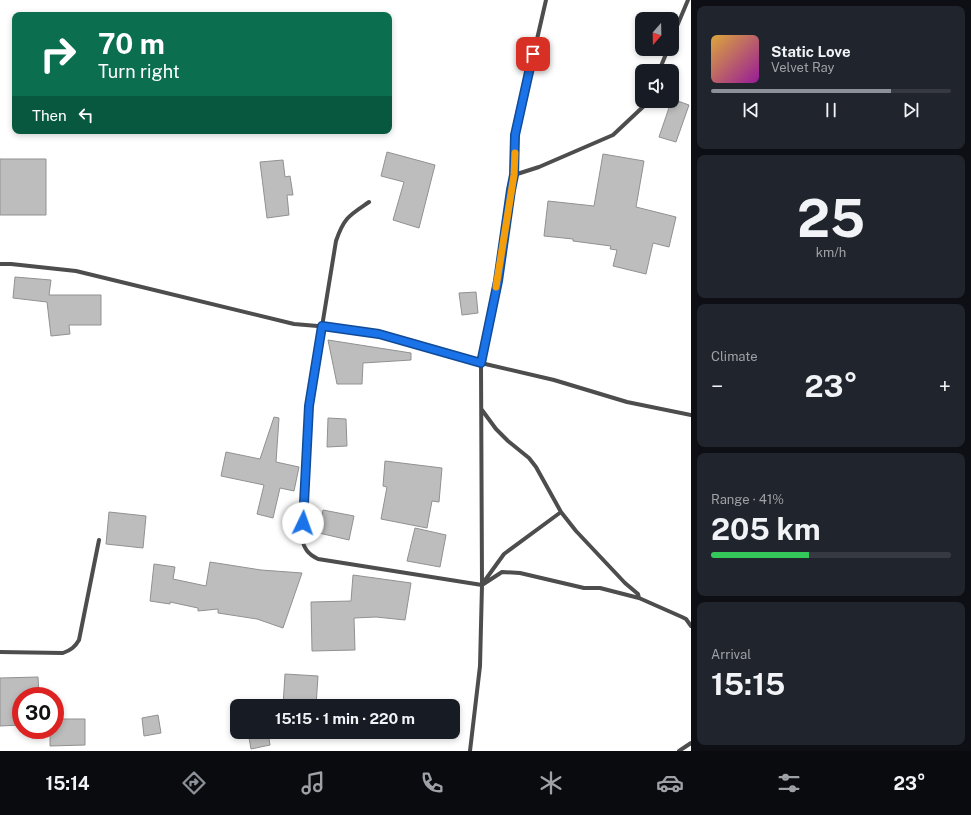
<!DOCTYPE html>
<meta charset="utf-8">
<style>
:root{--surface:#171b24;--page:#20242c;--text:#f1f3f6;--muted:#9ea1a6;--line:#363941;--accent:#8c9099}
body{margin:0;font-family:"Public Sans",sans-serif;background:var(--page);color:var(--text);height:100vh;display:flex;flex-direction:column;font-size:15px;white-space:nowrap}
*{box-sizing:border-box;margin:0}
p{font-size:13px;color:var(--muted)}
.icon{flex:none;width:22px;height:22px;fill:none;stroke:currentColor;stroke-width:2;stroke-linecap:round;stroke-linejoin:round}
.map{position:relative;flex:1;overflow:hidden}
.details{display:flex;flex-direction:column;gap:6px;padding:6px;background:#0d0f14;width:280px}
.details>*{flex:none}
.banner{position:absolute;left:12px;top:12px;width:380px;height:122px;border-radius:8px;box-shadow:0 2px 6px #0003;background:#0b6e4f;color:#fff;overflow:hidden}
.needle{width:26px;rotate:200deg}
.controls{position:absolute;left:635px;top:12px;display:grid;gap:8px}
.controls a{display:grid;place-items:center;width:44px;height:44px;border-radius:8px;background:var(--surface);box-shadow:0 2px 6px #0003;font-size:20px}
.speed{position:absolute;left:12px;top:687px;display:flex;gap:8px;font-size:20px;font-weight:700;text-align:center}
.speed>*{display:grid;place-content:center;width:52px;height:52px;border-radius:50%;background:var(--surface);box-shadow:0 2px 6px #0003;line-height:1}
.speed .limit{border:6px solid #d22;background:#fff;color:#111}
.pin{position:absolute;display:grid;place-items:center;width:34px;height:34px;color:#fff;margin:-17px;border-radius:8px;box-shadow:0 2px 6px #0006}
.me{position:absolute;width:44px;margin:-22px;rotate:3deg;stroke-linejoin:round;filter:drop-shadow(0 0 3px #0008)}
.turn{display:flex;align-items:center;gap:14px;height:84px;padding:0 20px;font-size:18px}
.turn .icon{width:52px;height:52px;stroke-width:2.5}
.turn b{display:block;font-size:28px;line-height:34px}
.then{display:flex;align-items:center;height:38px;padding:0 20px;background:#0003;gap:8px;font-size:15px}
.big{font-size:30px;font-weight:700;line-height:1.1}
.details .card{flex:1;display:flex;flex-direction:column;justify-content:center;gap:6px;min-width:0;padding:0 14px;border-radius:8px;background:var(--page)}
.details .dial{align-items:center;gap:0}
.dial b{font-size:52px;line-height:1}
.song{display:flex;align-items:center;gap:12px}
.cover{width:48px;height:48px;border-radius:6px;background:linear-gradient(135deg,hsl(40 70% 55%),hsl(300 70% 35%))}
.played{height:4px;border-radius:2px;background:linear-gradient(90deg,var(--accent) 75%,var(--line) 75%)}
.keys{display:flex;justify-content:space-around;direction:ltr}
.heat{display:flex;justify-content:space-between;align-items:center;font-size:22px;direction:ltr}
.charge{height:6px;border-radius:3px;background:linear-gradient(90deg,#34c759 41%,var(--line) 0)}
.trip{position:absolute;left:230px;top:699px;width:230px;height:40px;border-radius:8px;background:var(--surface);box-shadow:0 2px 6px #0003;font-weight:700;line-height:40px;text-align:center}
.tabs{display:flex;height:64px;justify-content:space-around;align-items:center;background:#090b0e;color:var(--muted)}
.tabs .icon{width:28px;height:28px}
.tabs .selected{color:var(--accent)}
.tabs b{font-size:18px;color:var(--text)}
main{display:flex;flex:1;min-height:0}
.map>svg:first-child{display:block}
</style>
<main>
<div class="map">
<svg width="691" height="751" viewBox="0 0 691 751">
<rect width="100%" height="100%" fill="#fff"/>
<!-- building -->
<path fill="#bdbdbd" stroke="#919191" d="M 672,99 L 689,105 L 676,142 L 659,137 Z
M 387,152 L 435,165 L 419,228 L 393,220 L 404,182 L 381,176 Z
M 603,154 L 644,161 L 636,207 L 676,217 L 669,247 L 653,243 L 646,274 L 613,266 L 617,250 L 610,249 L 611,246 L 573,241 L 573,239 L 544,236 L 548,201 L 594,206 Z
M 0,159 L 46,159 L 46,215 L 0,215 Z
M 283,160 L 285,177 L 290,176 L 293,195 L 287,195 L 289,215 L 267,218 L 260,162 Z
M 15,277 L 51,280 L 49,295 L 101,295 L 101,325 L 69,325 L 70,334 L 51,336 L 47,302 L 13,298 Z
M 476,292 L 478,313 L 462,315 L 459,293 Z
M 328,340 L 411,353 L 411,360 L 363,363 L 362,384 L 337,384 Z
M 274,417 L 279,418 L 276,462 L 299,467 L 294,491 L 280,488 L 273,518 L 257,514 L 264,485 L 221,476 L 226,452 L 260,459 Z
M 328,418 L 346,419 L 347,446 L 327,447 Z
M 385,461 L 442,468 L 439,502 L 432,501 L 427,528 L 381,519 L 387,487 L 383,486 Z
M 323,510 L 354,516 L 349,540 L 319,533 Z
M 109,512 L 146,516 L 143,548 L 106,544 Z
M 415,528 L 446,535 L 440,567 L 407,561 Z
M 210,562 L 261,570 L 302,573 L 283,628 L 257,619 L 218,613 L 218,609 L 198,611 L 198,608 L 170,602 L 170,604 L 150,601 L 154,564 L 175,567 L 173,579 L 206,586 Z
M 353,575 L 411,583 L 405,620 L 376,617 L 354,618 L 355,650 L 312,651 L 311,602 L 351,601 Z
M 285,674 L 318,676 L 316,706 L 283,706 Z
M 38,677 L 39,696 L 21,696 L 21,725 L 0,726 L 0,678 Z
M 262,702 L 263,706 L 244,706 Z
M 158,715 L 161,733 L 144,736 L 142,718 Z
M 55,719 L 85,719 L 85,745 L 50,746 L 50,730 L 55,730 Z
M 248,732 L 268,732 L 270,745 L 251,749 Z"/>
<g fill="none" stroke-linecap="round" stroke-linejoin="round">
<!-- minor -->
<path stroke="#4d4d4d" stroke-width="4" d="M 672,38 L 688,0
M 659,71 L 668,49
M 514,175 L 539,167 L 613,135 L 645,105 L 646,101
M 369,202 C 350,215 344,217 336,241 L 309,406 L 302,538 C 304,549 308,554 318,559 L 482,585 L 502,572 L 520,573 L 584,588 L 600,588 L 639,598
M 0,264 L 11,264 L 76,271 L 294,324 L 341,328 L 379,335 L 481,363 L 554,380 L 627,402 L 691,415
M 482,410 L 496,429 L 508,441 L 529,458 L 536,467 L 561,512 L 576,531 L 625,583 L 638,594 L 639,598 L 682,617 L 686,619 L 691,626
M 483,583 L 504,554 L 561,512
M 0,652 L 63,653 C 71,650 75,647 79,640 L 99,540
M 470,751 L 480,666 L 482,585 L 481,363 L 498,281 L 514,175 L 515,135 L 546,0
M 679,751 L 691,743"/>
</g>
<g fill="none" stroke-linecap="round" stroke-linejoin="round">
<!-- route casing -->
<g stroke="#114b97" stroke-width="10">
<path id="route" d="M 303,523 L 309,406 L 322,326 L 379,334 L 481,363 L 498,281 L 511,190 L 514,175 L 515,135 L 533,54"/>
</g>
<!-- route -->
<use href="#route" stroke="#1a73e8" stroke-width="7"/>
<!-- slow -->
<path stroke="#f59e0b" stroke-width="7" d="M 496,287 L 514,175 L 515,153"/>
</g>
</svg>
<div class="controls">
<a><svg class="needle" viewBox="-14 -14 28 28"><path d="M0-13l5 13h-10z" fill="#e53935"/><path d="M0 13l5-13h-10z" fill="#9ea1a6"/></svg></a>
<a><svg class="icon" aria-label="sound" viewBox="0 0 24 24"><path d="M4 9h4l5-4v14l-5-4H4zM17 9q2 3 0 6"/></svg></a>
</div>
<div class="speed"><div class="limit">30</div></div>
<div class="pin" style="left:533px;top:54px;background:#d93025"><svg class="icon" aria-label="arrive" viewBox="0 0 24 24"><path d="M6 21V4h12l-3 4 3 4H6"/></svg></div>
<svg class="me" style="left:303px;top:523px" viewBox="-20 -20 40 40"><circle r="19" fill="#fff"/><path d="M0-13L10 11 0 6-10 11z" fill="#1a73e8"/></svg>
<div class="trip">15:15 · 1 min · 220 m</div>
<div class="banner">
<div class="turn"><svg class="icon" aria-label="right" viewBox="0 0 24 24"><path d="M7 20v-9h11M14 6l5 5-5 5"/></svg><div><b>70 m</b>Turn right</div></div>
<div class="then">Then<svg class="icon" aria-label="left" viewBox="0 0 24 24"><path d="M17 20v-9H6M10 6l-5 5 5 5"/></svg></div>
</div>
</div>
<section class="details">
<div class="card">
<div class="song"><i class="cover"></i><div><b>Static Love</b><p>Velvet Ray</p></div></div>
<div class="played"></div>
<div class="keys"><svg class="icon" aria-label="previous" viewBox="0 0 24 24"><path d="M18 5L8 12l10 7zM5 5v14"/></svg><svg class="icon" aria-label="pause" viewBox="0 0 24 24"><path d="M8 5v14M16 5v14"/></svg><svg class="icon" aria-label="next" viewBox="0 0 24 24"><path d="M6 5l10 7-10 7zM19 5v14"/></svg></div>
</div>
<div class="card dial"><b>25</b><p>km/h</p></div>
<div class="card"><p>Climate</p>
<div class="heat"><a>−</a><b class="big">23°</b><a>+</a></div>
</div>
<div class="card"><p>Range · 41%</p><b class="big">205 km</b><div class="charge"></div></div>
<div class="card"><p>Arrival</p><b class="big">15:15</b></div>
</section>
</main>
<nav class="tabs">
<b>15:14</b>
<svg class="icon selected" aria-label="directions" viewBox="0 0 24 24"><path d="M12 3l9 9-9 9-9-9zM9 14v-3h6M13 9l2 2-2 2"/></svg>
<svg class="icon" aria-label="music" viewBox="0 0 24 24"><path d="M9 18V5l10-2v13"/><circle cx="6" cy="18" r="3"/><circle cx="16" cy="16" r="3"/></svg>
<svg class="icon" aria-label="phone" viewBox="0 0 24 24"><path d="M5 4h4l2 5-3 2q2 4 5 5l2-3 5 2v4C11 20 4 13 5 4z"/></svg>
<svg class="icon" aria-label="climate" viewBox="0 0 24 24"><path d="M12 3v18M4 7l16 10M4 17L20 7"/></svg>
<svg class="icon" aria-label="car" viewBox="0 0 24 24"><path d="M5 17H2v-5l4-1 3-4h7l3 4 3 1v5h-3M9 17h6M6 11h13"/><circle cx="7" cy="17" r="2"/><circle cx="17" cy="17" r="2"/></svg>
<svg class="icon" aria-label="filters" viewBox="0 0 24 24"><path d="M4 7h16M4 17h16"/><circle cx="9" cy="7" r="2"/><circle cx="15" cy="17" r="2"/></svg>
<b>23°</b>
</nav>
